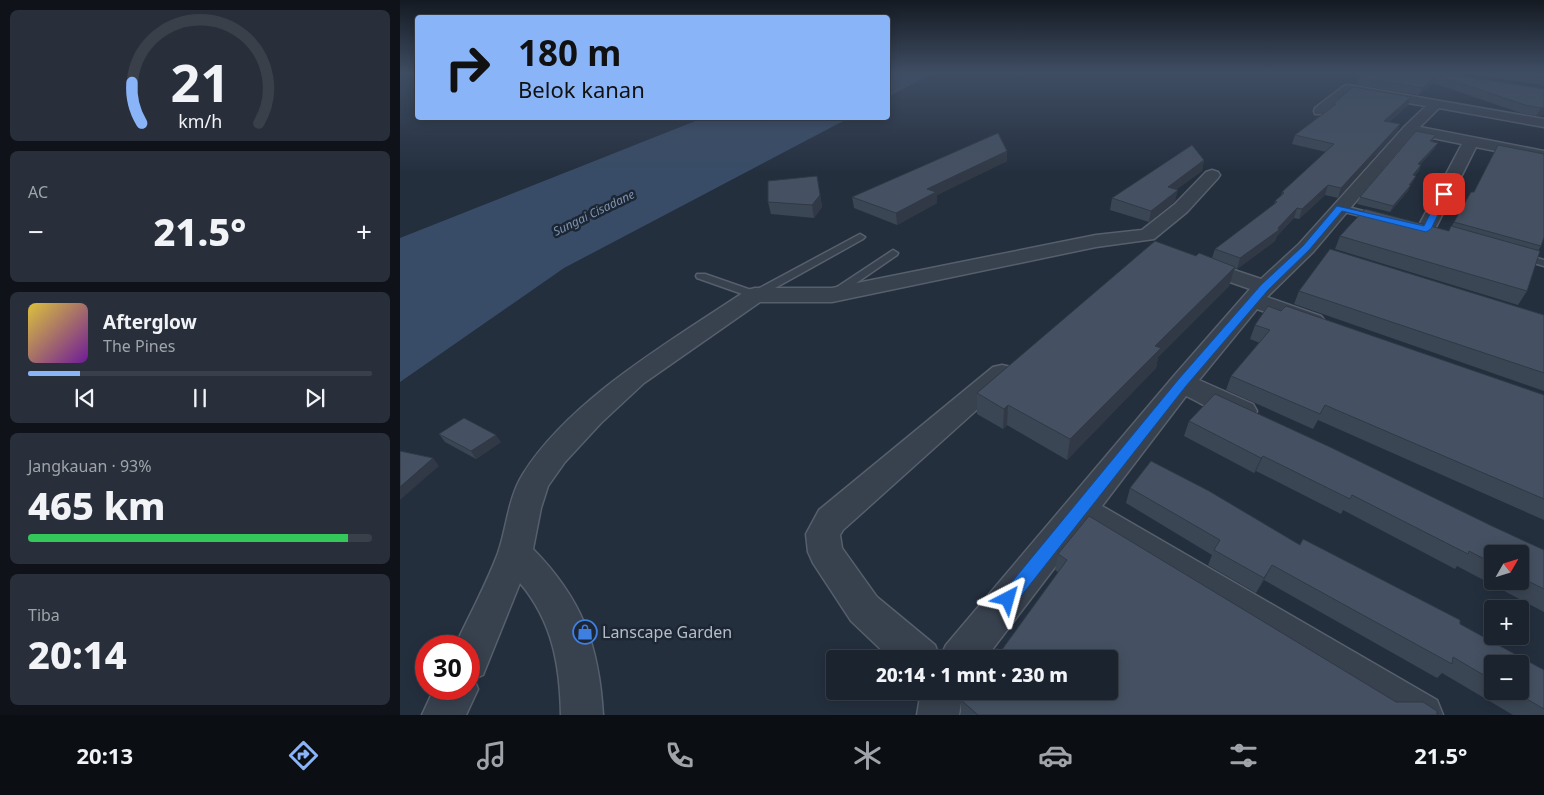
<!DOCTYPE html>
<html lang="id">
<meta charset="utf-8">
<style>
:root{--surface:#1b232e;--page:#282f3a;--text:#f1f3f6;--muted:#a0a4aa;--line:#39404a;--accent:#8ab4f8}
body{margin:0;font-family:"Noto Sans",sans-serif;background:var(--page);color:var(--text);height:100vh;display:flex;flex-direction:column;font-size:19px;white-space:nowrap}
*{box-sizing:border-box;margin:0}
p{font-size:16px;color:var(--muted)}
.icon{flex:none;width:28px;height:28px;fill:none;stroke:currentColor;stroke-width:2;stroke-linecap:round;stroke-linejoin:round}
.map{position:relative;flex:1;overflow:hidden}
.panel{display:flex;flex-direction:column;gap:10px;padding:10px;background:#0f1319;width:400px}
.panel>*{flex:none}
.top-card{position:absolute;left:15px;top:15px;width:475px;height:105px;border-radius:5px;box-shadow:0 2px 12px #0003,0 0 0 1px var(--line);background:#8ab4f8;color:#111;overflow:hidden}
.needle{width:32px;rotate:51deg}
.controls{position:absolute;left:1084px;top:545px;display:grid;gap:10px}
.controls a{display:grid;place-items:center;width:45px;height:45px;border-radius:5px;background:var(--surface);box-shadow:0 2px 12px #0003,0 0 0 1px var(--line);font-size:25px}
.speed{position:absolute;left:15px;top:635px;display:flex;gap:10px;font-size:25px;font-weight:700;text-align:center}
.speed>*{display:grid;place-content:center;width:65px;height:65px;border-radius:50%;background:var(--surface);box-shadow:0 2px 12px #0003,0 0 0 1px var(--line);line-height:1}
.speed .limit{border:8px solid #d22;background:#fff;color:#111}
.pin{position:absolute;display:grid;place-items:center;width:42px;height:42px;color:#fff;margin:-21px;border-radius:10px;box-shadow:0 2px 8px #0006}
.me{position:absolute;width:55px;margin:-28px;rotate:39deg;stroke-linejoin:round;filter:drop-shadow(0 0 4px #0008)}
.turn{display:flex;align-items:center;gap:18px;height:105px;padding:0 20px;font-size:22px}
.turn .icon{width:65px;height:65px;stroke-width:2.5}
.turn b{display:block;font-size:35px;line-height:42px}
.big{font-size:38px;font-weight:800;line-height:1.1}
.panel .tile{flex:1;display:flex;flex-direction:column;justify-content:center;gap:8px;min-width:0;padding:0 18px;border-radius:8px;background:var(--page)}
.panel .dial{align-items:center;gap:0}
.dial svg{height:130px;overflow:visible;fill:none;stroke:var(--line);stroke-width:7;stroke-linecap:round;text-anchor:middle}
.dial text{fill:var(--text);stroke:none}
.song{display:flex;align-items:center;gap:15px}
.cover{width:60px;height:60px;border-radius:8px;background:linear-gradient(135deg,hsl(50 70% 55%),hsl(280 70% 35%))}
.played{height:5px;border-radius:2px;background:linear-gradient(90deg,var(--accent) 15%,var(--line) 15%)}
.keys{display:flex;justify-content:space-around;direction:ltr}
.heat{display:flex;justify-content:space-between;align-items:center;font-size:28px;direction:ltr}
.charge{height:8px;border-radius:4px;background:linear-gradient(90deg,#34c759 93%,var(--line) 0)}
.trip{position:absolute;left:426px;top:650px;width:292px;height:50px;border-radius:5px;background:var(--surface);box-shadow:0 2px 12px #0003,0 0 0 1px var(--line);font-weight:800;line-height:50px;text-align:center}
.dock{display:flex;height:80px;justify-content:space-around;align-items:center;background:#0b0e12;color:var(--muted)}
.dock .icon{width:35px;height:35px}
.dock .selected{color:var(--accent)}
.dock b{font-size:22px;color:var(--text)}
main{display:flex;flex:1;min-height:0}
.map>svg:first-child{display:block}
</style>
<main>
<section class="panel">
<div class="tile dial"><svg viewBox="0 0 100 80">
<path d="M14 69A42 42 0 1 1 86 69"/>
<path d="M14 69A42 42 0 0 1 8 44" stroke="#8ab4f8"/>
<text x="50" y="56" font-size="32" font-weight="700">21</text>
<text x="50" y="72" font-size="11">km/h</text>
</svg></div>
<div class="tile"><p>AC</p>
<div class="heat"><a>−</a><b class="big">21.5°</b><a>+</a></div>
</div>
<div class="tile">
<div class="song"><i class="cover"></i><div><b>Afterglow</b><p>The Pines</p></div></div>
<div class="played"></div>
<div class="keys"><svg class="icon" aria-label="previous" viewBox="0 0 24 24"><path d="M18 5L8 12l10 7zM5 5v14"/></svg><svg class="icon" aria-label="pause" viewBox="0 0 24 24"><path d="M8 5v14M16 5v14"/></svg><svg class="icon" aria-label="next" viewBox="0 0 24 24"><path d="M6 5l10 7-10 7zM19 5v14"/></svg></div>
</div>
<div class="tile"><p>Jangkauan · 93%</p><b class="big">465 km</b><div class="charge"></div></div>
<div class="tile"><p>Tiba</p><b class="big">20:14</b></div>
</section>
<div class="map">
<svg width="1144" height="715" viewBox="0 0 1144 715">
<rect width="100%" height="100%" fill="#242f3e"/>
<!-- water -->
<path fill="#394c67" d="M 488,73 L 533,73 L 488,97 Z
M 303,118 L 449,118 L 164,268 L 0,382 L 0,238 Z"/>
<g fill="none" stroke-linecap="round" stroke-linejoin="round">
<!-- lane casing -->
<g stroke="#565f6c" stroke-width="3">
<path id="lane" d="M 940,205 L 979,215 L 981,217 L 976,220 L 937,210 L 936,208 Z
M 460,234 L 465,237 L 463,239 L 359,297 L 351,297 L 297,278 L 296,276 L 297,274 L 305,274 L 354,291 Z
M 493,250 L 498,253 L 497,255 L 436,297 L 428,297 L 427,295 L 428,293 Z
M 1121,253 L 1144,260 L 1144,266 L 1117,258 L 1116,256 Z"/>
</g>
<!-- street casing -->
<g stroke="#565f6c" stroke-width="3">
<path id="street" d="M 948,85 L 1144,119 L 1144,127 L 1039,108 L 1020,127 L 1144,151 L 1144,161 L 1076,147 L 1033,233 L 1026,235 L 1019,233 L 1017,229 L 1062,144 L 1013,134 L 913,252 L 867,297 L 921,316 L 925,321 L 921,326 C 902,331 876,315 857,309 L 799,380 L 853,404 L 857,411 L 853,418 C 831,424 806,405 786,396 L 702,506 L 1037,700 L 1043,715 L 983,715 L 684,529 L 585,659 L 491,659 L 451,621 L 413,563 L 408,552 L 406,534 L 419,510 L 593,367 L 602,365 L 611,367 L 615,373 L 611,379 L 443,530 L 440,535 L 442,548 L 477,597 L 535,645 L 540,658 L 546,645 L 773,377 L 850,289 L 793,269 L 790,265 L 793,261 L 800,259 L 807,261 L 861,279 L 899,244 L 1005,126 L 1026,106 L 950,93 L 925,114 L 915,114 L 914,111 L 915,108 L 944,86 Z
M 812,170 L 818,172 L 820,175 L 818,178 L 787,212 L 754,239 L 696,247 L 432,302 L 360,302 L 244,383 L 201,423 L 165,462 L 148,486 L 141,508 L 133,549 C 182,599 199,645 203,715 L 161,715 C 160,666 153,622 120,583 L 83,675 L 74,679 L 78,689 L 66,715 L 22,715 L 34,689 L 69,689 L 69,646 L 55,646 C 69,616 86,585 98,553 C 107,527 108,498 123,474 C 172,397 273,340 347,290 L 355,288 L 432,288 L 696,235 L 742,230 L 775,204 L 806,172 Z
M 521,691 L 563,691 L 559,715 L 517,715 Z"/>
</g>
<!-- lane -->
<use href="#lane" fill="#38414e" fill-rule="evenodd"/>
<!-- street -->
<use href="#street" fill="#38414e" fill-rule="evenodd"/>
</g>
<!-- wall -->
<path fill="#3b4654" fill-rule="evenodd" d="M 942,73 L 1043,73 L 1144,89 L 1144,115 L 1136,116 L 1121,113 L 1033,83 L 1019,95 L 957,85 L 960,77 L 962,76 Z
M 1060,73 L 1144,73 L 1144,85 Z
M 933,104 L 1008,105 L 989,122 L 1000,124 L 997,132 L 938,198 L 925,195 L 899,219 L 894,218 L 877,236 L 875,241 L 837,269 L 835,268 L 829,286 L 758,357 L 756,368 L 667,460 L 607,425 L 603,429 L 577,414 L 577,393 L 796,256 L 812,258 L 815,249 L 874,205 L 875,201 L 881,196 L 882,192 L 926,152 L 892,144 L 895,135 L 932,107 Z
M 1036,135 L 1032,142 L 1035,148 L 1020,165 L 1019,171 L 1015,175 L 1013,182 L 1010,185 L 1008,191 L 990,212 L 957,204 L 960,197 Z
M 607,151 L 607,161 L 537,195 L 537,203 L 497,225 L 454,208 L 452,197 Z
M 804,160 L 802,171 L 777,189 L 775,201 L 749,222 L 710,210 L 712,198 Z
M 417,176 L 422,207 L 414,218 L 371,214 L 368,202 Z
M 1071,192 L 1141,246 L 1138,251 L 1127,291 L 1118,305 L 935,249 L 940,236 L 1049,231 Z
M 899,291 L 1144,315 L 1144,391 L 894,304 Z
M 855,325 L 1144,395 L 1144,520 L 918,420 L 913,429 L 826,390 L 831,376 L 860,343 L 850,339 Z
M 789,421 L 1094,527 L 1144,550 L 1144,612 L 1057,566 L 1055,569 L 943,510 L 941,514 L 856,471 L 854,473 L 784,436 ZM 1092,554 L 1120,554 L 1120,581 L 1092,581 Z
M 39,434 L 101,442 L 76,459 L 45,442 Z
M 730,488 L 900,545 L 903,539 L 1144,670 L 1144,715 L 1113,715 L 1042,673 L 1037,678 L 864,580 L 856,593 L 808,565 L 812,555 L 726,503 ZM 1092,664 L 1120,691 L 1092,691 Z
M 658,554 L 996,702 L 1038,715 L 561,715 L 561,700 L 601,651 L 658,572 L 655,570 Z"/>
<!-- shaded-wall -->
<path fill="#303945" d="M 1036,75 L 1033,83 L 1019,95 L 1022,88 Z
M 1011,97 L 1008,105 L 980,129 L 984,121 Z
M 1141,108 L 1144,108 L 1144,115 L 1136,116 Z
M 1000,124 L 997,132 L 938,198 L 941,188 Z
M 1038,143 L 1035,148 L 1015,170 L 1018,164 Z
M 607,151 L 607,161 L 537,195 L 537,203 L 497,225 L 496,213 L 527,189 Z
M 804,160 L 802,171 L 765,198 L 768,187 Z
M 1021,165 L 1019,171 L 1010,181 L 1013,175 Z
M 1016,176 L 1013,182 L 1006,191 L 1009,185 Z
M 928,185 L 925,195 L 899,219 L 902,209 Z
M 1011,185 L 1008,191 L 990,212 L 993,206 Z
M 778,190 L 775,201 L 749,222 L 751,211 Z
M 420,195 L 422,207 L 414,218 L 412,205 Z
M 897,208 L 894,218 L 877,236 L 875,241 L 837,269 L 840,258 L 878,228 Z
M 835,267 L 829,286 L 758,357 L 756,368 L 667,460 L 670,439 L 755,346 Z
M 608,405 L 607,425 L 603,429 L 604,409 Z
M 96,435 L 101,442 L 76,459 L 71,451 Z
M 863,456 L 856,471 L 854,473 L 861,458 Z
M 33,458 L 39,466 L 0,500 L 0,487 Z
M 872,565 L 864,580 L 856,593 L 864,578 Z"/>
<!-- building -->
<path fill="#455162" stroke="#303945" d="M 966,73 L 1043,73 L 1144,89 L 1144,108 L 1141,108 L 1125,105 L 1036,75 L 1022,88 L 960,77 Z
M 1113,73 L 1144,73 L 1144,77 Z
M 953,87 L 1011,97 L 984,121 L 1000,124 L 941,188 L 928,185 L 902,209 L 897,208 L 878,228 L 879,230 L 840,258 L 815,249 L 877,202 L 875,201 L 884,193 L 882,192 L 934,144 L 895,135 L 936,104 L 933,104 Z
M 1016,131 L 1036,135 L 1030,141 L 1038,143 L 1018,164 L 1021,165 L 1013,175 L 1016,176 L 1009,185 L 1011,185 L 993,206 L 960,197 Z
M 598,133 L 607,151 L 527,189 L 536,192 L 496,213 L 452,197 Z
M 792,145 L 804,160 L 768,187 L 778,190 L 751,211 L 712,198 Z
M 1098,145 L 1144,154 L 1144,237 L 1141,246 L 1054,222 L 1071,192 L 1074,192 Z
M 417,176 L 420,195 L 412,205 L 368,202 L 368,181 Z
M 965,209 L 1049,231 L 1051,226 L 1140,251 L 1127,291 L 940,236 Z
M 755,241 L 796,256 L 799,253 L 835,267 L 755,346 L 761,348 L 670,439 L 608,405 L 604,409 L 577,393 Z
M 930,249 L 1144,315 L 1144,373 L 899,291 Z
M 868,306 L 881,311 L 886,306 L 1144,395 L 1144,499 L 925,405 L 920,414 L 831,376 L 870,330 L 855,325 Z
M 815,394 L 930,447 L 1094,527 L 1144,550 L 1144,589 L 1120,577 L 1120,554 L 1092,554 L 1092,563 L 1069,551 L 1068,554 L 952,495 L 950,499 L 863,456 L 861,458 L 789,421 Z
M 64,418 L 96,435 L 71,451 L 39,434 Z
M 0,451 L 33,458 L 0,487 Z
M 751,461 L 809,491 L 900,545 L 903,539 L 1060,620 L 1060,624 L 1144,670 L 1144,709 L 1113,691 L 1120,691 L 1120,664 L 1092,664 L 1092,680 L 1053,657 L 1052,664 L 872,565 L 864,578 L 814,550 L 820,540 L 730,488 Z
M 689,516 L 996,702 L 1023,702 L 1037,711 L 1037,714 L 1038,715 L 578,715 L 561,700 L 562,691 L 710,691 L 710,659 L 588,659 L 597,648 L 601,651 L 667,560 L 658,554 Z"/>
<!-- sky -->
<linearGradient id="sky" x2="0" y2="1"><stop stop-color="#141a22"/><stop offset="0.42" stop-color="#3f4d63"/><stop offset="1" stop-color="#3f4d63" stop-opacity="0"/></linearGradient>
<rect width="1144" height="173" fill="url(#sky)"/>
<!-- route -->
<path fill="#1a73e8" stroke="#114b97" d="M 1041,192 L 1048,194 L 1031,229 L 1026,232 L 942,211 L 909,250 L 868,290 L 786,386 L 614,605 L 608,607 L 602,605 L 600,599 L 602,594 L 778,380 L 861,285 L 903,246 L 937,206 L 1024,226 Z"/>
<!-- icons -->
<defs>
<g id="shop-ring" transform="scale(1.25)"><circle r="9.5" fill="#1d2633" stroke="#3f7fe0" stroke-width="1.5"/><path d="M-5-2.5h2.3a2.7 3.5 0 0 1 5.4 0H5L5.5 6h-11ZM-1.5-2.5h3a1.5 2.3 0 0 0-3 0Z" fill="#3f7fe0"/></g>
</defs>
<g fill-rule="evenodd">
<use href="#shop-ring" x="185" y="632"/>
</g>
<g text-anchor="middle" stroke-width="5" stroke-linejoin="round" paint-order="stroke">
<!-- far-water labels -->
<g font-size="12" font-style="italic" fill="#7c92b1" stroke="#1d2633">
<text transform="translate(194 213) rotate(-26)" y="4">Sungai Cisadane</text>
</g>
<!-- near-poi labels -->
<g font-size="16" fill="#b4bcc9" stroke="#1d2633" text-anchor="start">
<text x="202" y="638">Lanscape Garden</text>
</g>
</g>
</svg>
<div class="controls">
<a><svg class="needle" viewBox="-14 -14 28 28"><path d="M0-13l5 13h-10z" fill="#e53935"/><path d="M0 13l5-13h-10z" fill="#a0a4aa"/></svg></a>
<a>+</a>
<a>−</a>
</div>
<div class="speed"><div class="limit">30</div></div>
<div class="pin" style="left:1044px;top:194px;background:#d93025"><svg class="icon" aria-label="arrive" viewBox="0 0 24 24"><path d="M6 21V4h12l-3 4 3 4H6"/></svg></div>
<svg class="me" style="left:608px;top:599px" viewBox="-20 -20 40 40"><path d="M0-17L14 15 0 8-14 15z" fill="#1a73e8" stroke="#fff" stroke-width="4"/></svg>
<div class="trip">20:14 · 1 mnt · 230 m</div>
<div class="top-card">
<div class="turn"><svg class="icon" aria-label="right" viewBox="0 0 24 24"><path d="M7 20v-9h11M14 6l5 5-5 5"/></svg><div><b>180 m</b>Belok kanan</div></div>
</div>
</div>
</main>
<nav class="dock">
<b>20:13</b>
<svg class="icon selected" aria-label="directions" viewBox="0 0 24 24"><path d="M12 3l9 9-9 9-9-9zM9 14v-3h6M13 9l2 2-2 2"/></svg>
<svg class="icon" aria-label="music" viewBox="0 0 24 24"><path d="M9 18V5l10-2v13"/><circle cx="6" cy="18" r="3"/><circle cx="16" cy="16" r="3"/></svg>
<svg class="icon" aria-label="phone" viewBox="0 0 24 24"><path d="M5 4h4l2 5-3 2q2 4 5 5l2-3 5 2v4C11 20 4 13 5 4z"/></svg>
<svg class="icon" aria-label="climate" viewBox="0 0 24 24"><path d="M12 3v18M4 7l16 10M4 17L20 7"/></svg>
<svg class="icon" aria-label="car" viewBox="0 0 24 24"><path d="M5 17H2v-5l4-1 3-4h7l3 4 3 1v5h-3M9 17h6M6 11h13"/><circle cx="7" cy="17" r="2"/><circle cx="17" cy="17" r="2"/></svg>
<svg class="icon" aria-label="filters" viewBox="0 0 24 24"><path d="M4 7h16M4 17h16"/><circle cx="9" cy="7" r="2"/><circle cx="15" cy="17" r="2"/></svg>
<b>21.5°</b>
</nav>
